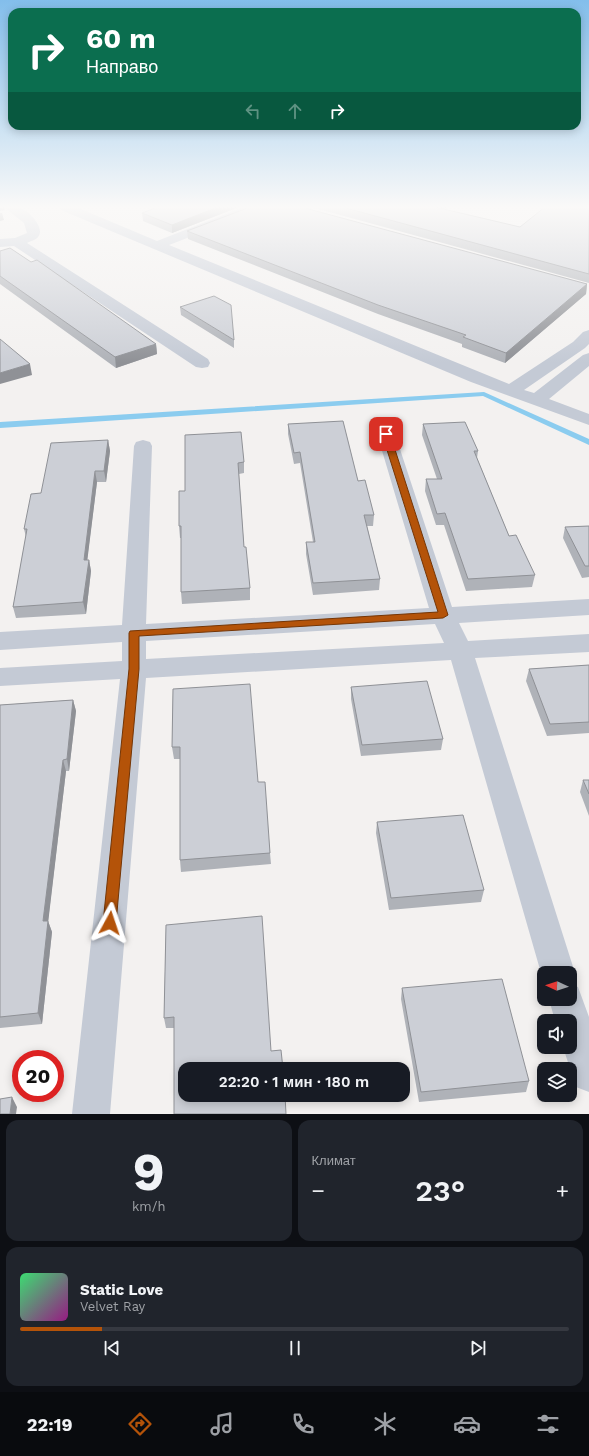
<!DOCTYPE html>
<html lang="ru">
<meta charset="utf-8">
<style>
:root{--surface:#171b24;--page:#20242c;--text:#f1f3f6;--muted:#9ea1a6;--line:#363941;--accent:#b45309}
body{margin:0;font-family:"Work Sans",sans-serif;background:var(--page);color:var(--text);height:100vh;display:flex;flex-direction:column;font-size:15px;white-space:nowrap}
*{box-sizing:border-box;margin:0}
p{font-size:13px;color:var(--muted)}
.icon{flex:none;width:22px;height:22px;fill:none;stroke:currentColor;stroke-width:2;stroke-linecap:round;stroke-linejoin:round}
.map{position:relative;height:1114px;overflow:hidden}
.panel{display:flex;flex-direction:column;gap:6px;padding:6px;background:#0d0f14;flex:1}
.panel>*{flex:none}
.banner{position:absolute;left:8px;top:8px;width:573px;height:122px;border-radius:12px;box-shadow:0 2px 10px #0003;background:#0b6e4f;color:#fff;overflow:hidden}
.needle{width:26px;rotate:273deg}
.buttons{position:absolute;left:537px;top:966px;display:grid;gap:8px}
.buttons a{display:grid;place-items:center;width:40px;height:40px;border-radius:8px;background:var(--surface);box-shadow:0 2px 10px #0003;font-size:20px}
.speed{position:absolute;left:12px;top:1050px;display:flex;gap:8px;font-size:20px;font-weight:700;text-align:center}
.speed>*{display:grid;place-content:center;width:52px;height:52px;border-radius:50%;background:var(--surface);box-shadow:0 2px 10px #0003;line-height:1}
.speed .limit{border:6px solid #d22;background:#fff;color:#111}
.pin{position:absolute;display:grid;place-items:center;width:34px;height:34px;color:#fff;margin:-17px;border-radius:8px;box-shadow:0 2px 6px #0006}
.me{position:absolute;width:44px;margin:-22px;rotate:5deg;stroke-linejoin:round;filter:drop-shadow(0 0 3px #0008)}
.turn{display:flex;align-items:center;gap:14px;height:84px;padding:0 12px;font-size:18px}
.turn .icon{width:52px;height:52px;stroke-width:2.5}
.turn b{display:block;font-size:28px;line-height:34px}
.lanes{display:flex;align-items:center;height:38px;padding:0 12px;background:#0003;justify-content:center;gap:20px;direction:ltr}
.lanes .off{opacity:.35}
.big{font-size:30px;font-weight:600;line-height:1.1}
.panel .widget{flex:1;display:flex;flex-direction:column;justify-content:center;gap:6px;min-width:0;padding:0 14px;border-radius:12px;background:var(--page)}
.panel .dial{align-items:center;gap:0}
.dial b{font-size:52px;line-height:1}
.song{display:flex;align-items:center;gap:12px}
.cover{width:48px;height:48px;border-radius:6px;background:linear-gradient(135deg,hsl(140 70% 55%),hsl(310 70% 35%))}
.played{height:4px;border-radius:2px;background:linear-gradient(90deg,var(--accent) 15%,var(--line) 15%)}
.keys{display:flex;justify-content:space-around;direction:ltr}
.heat{display:flex;justify-content:space-between;align-items:center;font-size:22px;direction:ltr}
.panel .tiles{flex:1;display:grid;gap:6px;grid-template-columns:1fr 1fr}
.widget:last-child{grid-column:span 2}
.trip{position:absolute;left:178px;top:1062px;width:232px;height:40px;border-radius:12px;background:var(--surface);box-shadow:0 2px 10px #0003;font-weight:600;line-height:40px;text-align:center}
.tab-bar{display:flex;height:64px;justify-content:space-around;align-items:center;background:#090b0e;color:var(--muted)}
.tab-bar .icon{width:28px;height:28px}
.tab-bar .active{color:var(--accent)}
.tab-bar b{font-size:18px;color:var(--text)}
.map>svg:first-child{display:block}
</style>
<div class="map">
<svg width="589" height="1114" viewBox="0 0 589 1114">
<rect width="100%" height="100%" fill="#f3f1f0"/>
<g fill="none" stroke-linecap="round" stroke-linejoin="round">
<!-- stream -->
<path fill="#8bccef" fill-rule="evenodd" d="M 484,392 L 589,439 L 589,445 L 483,396 L 0,428 L 0,422 Z"/>
<!-- minor -->
<path fill="#c4cad5" fill-rule="evenodd" d="M 4,207 C 9,207 15,206 20,208 C 28,210 46,228 38,237 C 36,240 30,241 27,243 L 208,359 L 210,363 L 208,367 L 202,368 L 196,367 L 14,246 L 0,247 L 0,239 L 15,238 L 27,233 L 24,223 Z
M 59,207 L 76,207 L 157,241 L 244,207 L 262,207 L 260,210 L 169,245 L 509,384 L 573,342 L 583,332 L 589,330 L 589,344 L 585,348 L 524,390 L 534,393 L 583,355 L 589,353 L 589,366 L 549,399 L 589,414 L 589,425 L 471,382 L 61,210 Z
M 386,428 L 393,430 L 395,434 L 452,607 L 589,599 L 589,615 L 459,623 L 468,641 L 589,634 L 589,652 L 475,658 L 575,973 L 570,984 L 578,987 L 589,1017 L 589,1092 L 576,1087 L 563,1047 L 570,1047 L 570,1021 L 555,1021 L 549,999 L 570,999 L 570,973 L 544,973 L 544,980 L 541,973 L 451,660 L 146,678 L 110,1114 L 72,1114 L 120,679 L 0,686 L 0,668 L 122,661 L 122,642 L 0,650 L 0,632 L 122,625 L 134,446 L 136,442 L 143,440 L 150,442 L 152,446 L 146,624 L 429,608 L 377,434 L 379,430 ZM 435,624 L 444,643 L 146,659 L 146,641 Z"/>
</g>
<!-- wall -->
<path fill="#afb2b8" d="M 239,207 L 172,233 L 143,221 L 142,213 Z
M 311,207 L 447,207 L 444,209 L 520,227 L 589,207 L 589,283 Z
M 187,231 L 587,284 L 586,294 L 505,363 L 462,347 L 462,344 L 378,314 L 188,239 Z
M 0,251 L 156,344 L 157,354 L 116,368 L 0,284 Z
M 180,307 L 234,340 L 234,348 L 181,315 Z
M 288,424 L 358,481 L 374,515 L 373,526 L 367,526 L 380,579 L 379,590 L 313,595 L 306,554 L 306,542 L 313,542 L 300,463 L 294,464 L 288,434 Z
M 423,424 L 478,451 L 477,458 L 509,536 L 535,575 L 532,587 L 466,591 L 444,525 L 436,525 L 425,491 L 426,479 L 437,479 L 422,435 Z
M 185,435 L 244,462 L 244,473 L 239,474 L 244,547 L 250,588 L 250,600 L 182,604 L 181,592 L 181,538 L 180,538 L 179,526 L 185,491 Z
M 108,440 L 110,451 L 106,482 L 97,482 L 87,560 L 89,560 L 91,571 L 86,614 L 16,618 L 13,607 L 26,537 L 24,529 L 41,493 Z
M 589,526 L 589,577 L 582,578 L 563,538 L 565,527 Z
M 589,665 L 589,733 L 547,736 L 526,681 L 529,669 Z
M 351,687 L 443,739 L 441,750 L 361,756 L 351,699 Z
M 173,689 L 258,782 L 270,853 L 271,864 L 181,872 L 180,860 L 180,759 L 174,759 L 172,747 Z
M 73,700 L 76,711 L 69,771 L 66,771 L 48,921 L 52,932 L 42,1024 L 0,1028 L 0,705 Z
M 583,780 L 589,780 L 589,816 L 580,792 Z
M 377,822 L 484,890 L 481,902 L 389,910 L 376,833 Z
M 166,925 L 271,1051 L 283,1069 L 174,1028 L 166,1028 L 164,1018 Z
M 402,988 L 529,1081 L 526,1092 L 419,1102 L 401,999 Z"/>
<!-- shaded-wall -->
<path fill="#8f9196" d="M 0,207 L 4,207 L 5,210 L 0,211 Z
M 218,207 L 239,207 L 172,233 L 172,225 Z
M 434,207 L 447,207 L 434,216 Z
M 0,213 L 2,213 L 4,220 L 0,221 Z
M 587,284 L 586,294 L 505,363 L 506,353 Z
M 156,344 L 157,354 L 116,368 L 115,357 Z
M 30,364 L 32,375 L 0,384 L 0,373 Z
M 108,440 L 110,451 L 106,482 L 104,471 Z
M 95,471 L 97,482 L 86,571 L 84,560 Z
M 89,560 L 91,571 L 86,614 L 83,602 Z
M 73,700 L 76,711 L 69,771 L 67,759 Z
M 63,760 L 66,771 L 47,932 L 43,921 Z
M 48,921 L 52,932 L 42,1024 L 38,1013 Z
M 12,1097 L 17,1107 L 16,1114 L 10,1114 Z"/>
<!-- building -->
<path fill="#cccfd6" stroke="#8f9196" d="M 158,207 L 218,207 L 172,225 L 142,213 Z
M 250,207 L 301,207 L 587,284 L 506,353 L 463,337 L 466,335 L 378,305 L 187,231 Z
M 342,207 L 435,207 L 520,227 L 545,207 L 589,207 L 589,274 Z
M 10,248 L 31,262 L 37,260 L 156,344 L 115,357 L 0,276 L 0,251 Z
M 214,296 L 231,305 L 234,340 L 180,307 Z
M 0,339 L 30,364 L 0,373 Z
M 343,421 L 358,481 L 365,480 L 374,515 L 364,515 L 380,579 L 313,583 L 306,542 L 315,542 L 300,452 L 294,453 L 288,424 Z
M 465,422 L 478,451 L 474,451 L 509,536 L 516,535 L 535,575 L 468,579 L 445,513 L 437,514 L 426,479 L 442,479 L 423,424 Z
M 241,432 L 244,462 L 238,463 L 244,547 L 246,547 L 250,588 L 181,592 L 181,526 L 179,526 L 179,491 L 185,491 L 185,435 Z
M 108,440 L 104,471 L 95,471 L 84,560 L 89,560 L 83,602 L 13,607 L 27,529 L 24,529 L 31,494 L 41,493 L 51,443 Z
M 589,526 L 589,566 L 585,566 L 565,527 Z
M 589,665 L 589,722 L 550,724 L 529,669 Z
M 427,681 L 443,739 L 362,745 L 351,687 Z
M 250,684 L 258,782 L 265,782 L 270,853 L 180,860 L 180,747 L 172,747 L 173,689 Z
M 73,700 L 67,759 L 63,760 L 43,921 L 48,921 L 38,1013 L 0,1017 L 0,705 Z
M 583,780 L 589,780 L 589,794 Z
M 463,815 L 484,890 L 391,898 L 377,822 Z
M 262,916 L 271,1051 L 281,1050 L 283,1069 L 185,1069 L 185,1095 L 285,1095 L 286,1114 L 174,1114 L 174,1017 L 164,1018 L 166,925 Z
M 502,979 L 529,1081 L 421,1092 L 402,988 Z
M 12,1097 L 10,1114 L 0,1114 L 0,1099 Z"/>
<!-- sky -->
<linearGradient id="sky" x2="0" y2="1"><stop stop-color="#83beeb"/><stop offset="0.57" stop-color="#faf9f8"/><stop offset="1" stop-color="#faf9f8" stop-opacity="0"/></linearGradient>
<rect width="589" height="363" fill="url(#sky)"/>
<!-- route -->
<path fill="#b45309" stroke="#753606" d="M 383,432 L 386,432 L 390,434 L 448,615 L 443,618 L 139,636 L 139,669 L 116,923 L 114,928 L 110,930 L 105,928 L 103,923 L 129,669 L 129,633 L 130,631 L 438,612 L 382,434 Z"/>
</svg>
<div class="buttons">
<a><svg class="needle" viewBox="-14 -14 28 28"><path d="M0-13l5 13h-10z" fill="#e53935"/><path d="M0 13l5-13h-10z" fill="#9ea1a6"/></svg></a>
<a><svg class="icon" aria-label="sound" viewBox="0 0 24 24"><path d="M4 9h4l5-4v14l-5-4H4zM17 9q2 3 0 6"/></svg></a>
<a><svg class="icon" aria-label="layers" viewBox="0 0 24 24"><path d="M12 4l9 5-9 5-9-5zM3 14l9 5 9-5"/></svg></a>
</div>
<div class="speed"><div class="limit">20</div></div>
<div class="pin" style="left:386px;top:434px;background:#d93025"><svg class="icon" aria-label="arrive" viewBox="0 0 24 24"><path d="M6 21V4h12l-3 4 3 4H6"/></svg></div>
<svg class="me" style="left:110px;top:923px" viewBox="-20 -20 40 40"><path d="M0-17L14 15 0 8-14 15z" fill="#b45309" stroke="#fff" stroke-width="4"/></svg>
<div class="trip">22:20 · 1 мин · 180 m</div>
<div class="banner">
<div class="turn"><svg class="icon" aria-label="right" viewBox="0 0 24 24"><path d="M7 20v-9h11M14 6l5 5-5 5"/></svg><div><b>60 m</b>Направо</div></div>
<div class="lanes"><svg class="icon off" aria-label="left" viewBox="0 0 24 24"><path d="M17 20v-9H6M10 6l-5 5 5 5"/></svg><svg class="icon off" aria-label="ahead" viewBox="0 0 24 24"><path d="M12 20V5M6 11l6-6 6 6"/></svg><svg class="icon" aria-label="right" viewBox="0 0 24 24"><path d="M7 20v-9h11M14 6l5 5-5 5"/></svg></div>
</div>
</div>
<section class="panel">
<div class="tiles">
<div class="widget dial"><b>9</b><p>km/h</p></div>
<div class="widget"><p>Климат</p>
<div class="heat"><a>−</a><b class="big">23°</b><a>+</a></div>
</div>
<div class="widget">
<div class="song"><i class="cover"></i><div><b>Static Love</b><p>Velvet Ray</p></div></div>
<div class="played"></div>
<div class="keys"><svg class="icon" aria-label="previous" viewBox="0 0 24 24"><path d="M18 5L8 12l10 7zM5 5v14"/></svg><svg class="icon" aria-label="pause" viewBox="0 0 24 24"><path d="M8 5v14M16 5v14"/></svg><svg class="icon" aria-label="next" viewBox="0 0 24 24"><path d="M6 5l10 7-10 7zM19 5v14"/></svg></div>
</div>
</div>
</section>
<nav class="tab-bar">
<b>22:19</b>
<svg class="icon active" aria-label="directions" viewBox="0 0 24 24"><path d="M12 3l9 9-9 9-9-9zM9 14v-3h6M13 9l2 2-2 2"/></svg>
<svg class="icon" aria-label="music" viewBox="0 0 24 24"><path d="M9 18V5l10-2v13"/><circle cx="6" cy="18" r="3"/><circle cx="16" cy="16" r="3"/></svg>
<svg class="icon" aria-label="phone" viewBox="0 0 24 24"><path d="M5 4h4l2 5-3 2q2 4 5 5l2-3 5 2v4C11 20 4 13 5 4z"/></svg>
<svg class="icon" aria-label="climate" viewBox="0 0 24 24"><path d="M12 3v18M4 7l16 10M4 17L20 7"/></svg>
<svg class="icon" aria-label="car" viewBox="0 0 24 24"><path d="M5 17H2v-5l4-1 3-4h7l3 4 3 1v5h-3M9 17h6M6 11h13"/><circle cx="7" cy="17" r="2"/><circle cx="17" cy="17" r="2"/></svg>
<svg class="icon" aria-label="filters" viewBox="0 0 24 24"><path d="M4 7h16M4 17h16"/><circle cx="9" cy="7" r="2"/><circle cx="15" cy="17" r="2"/></svg>
</nav>
